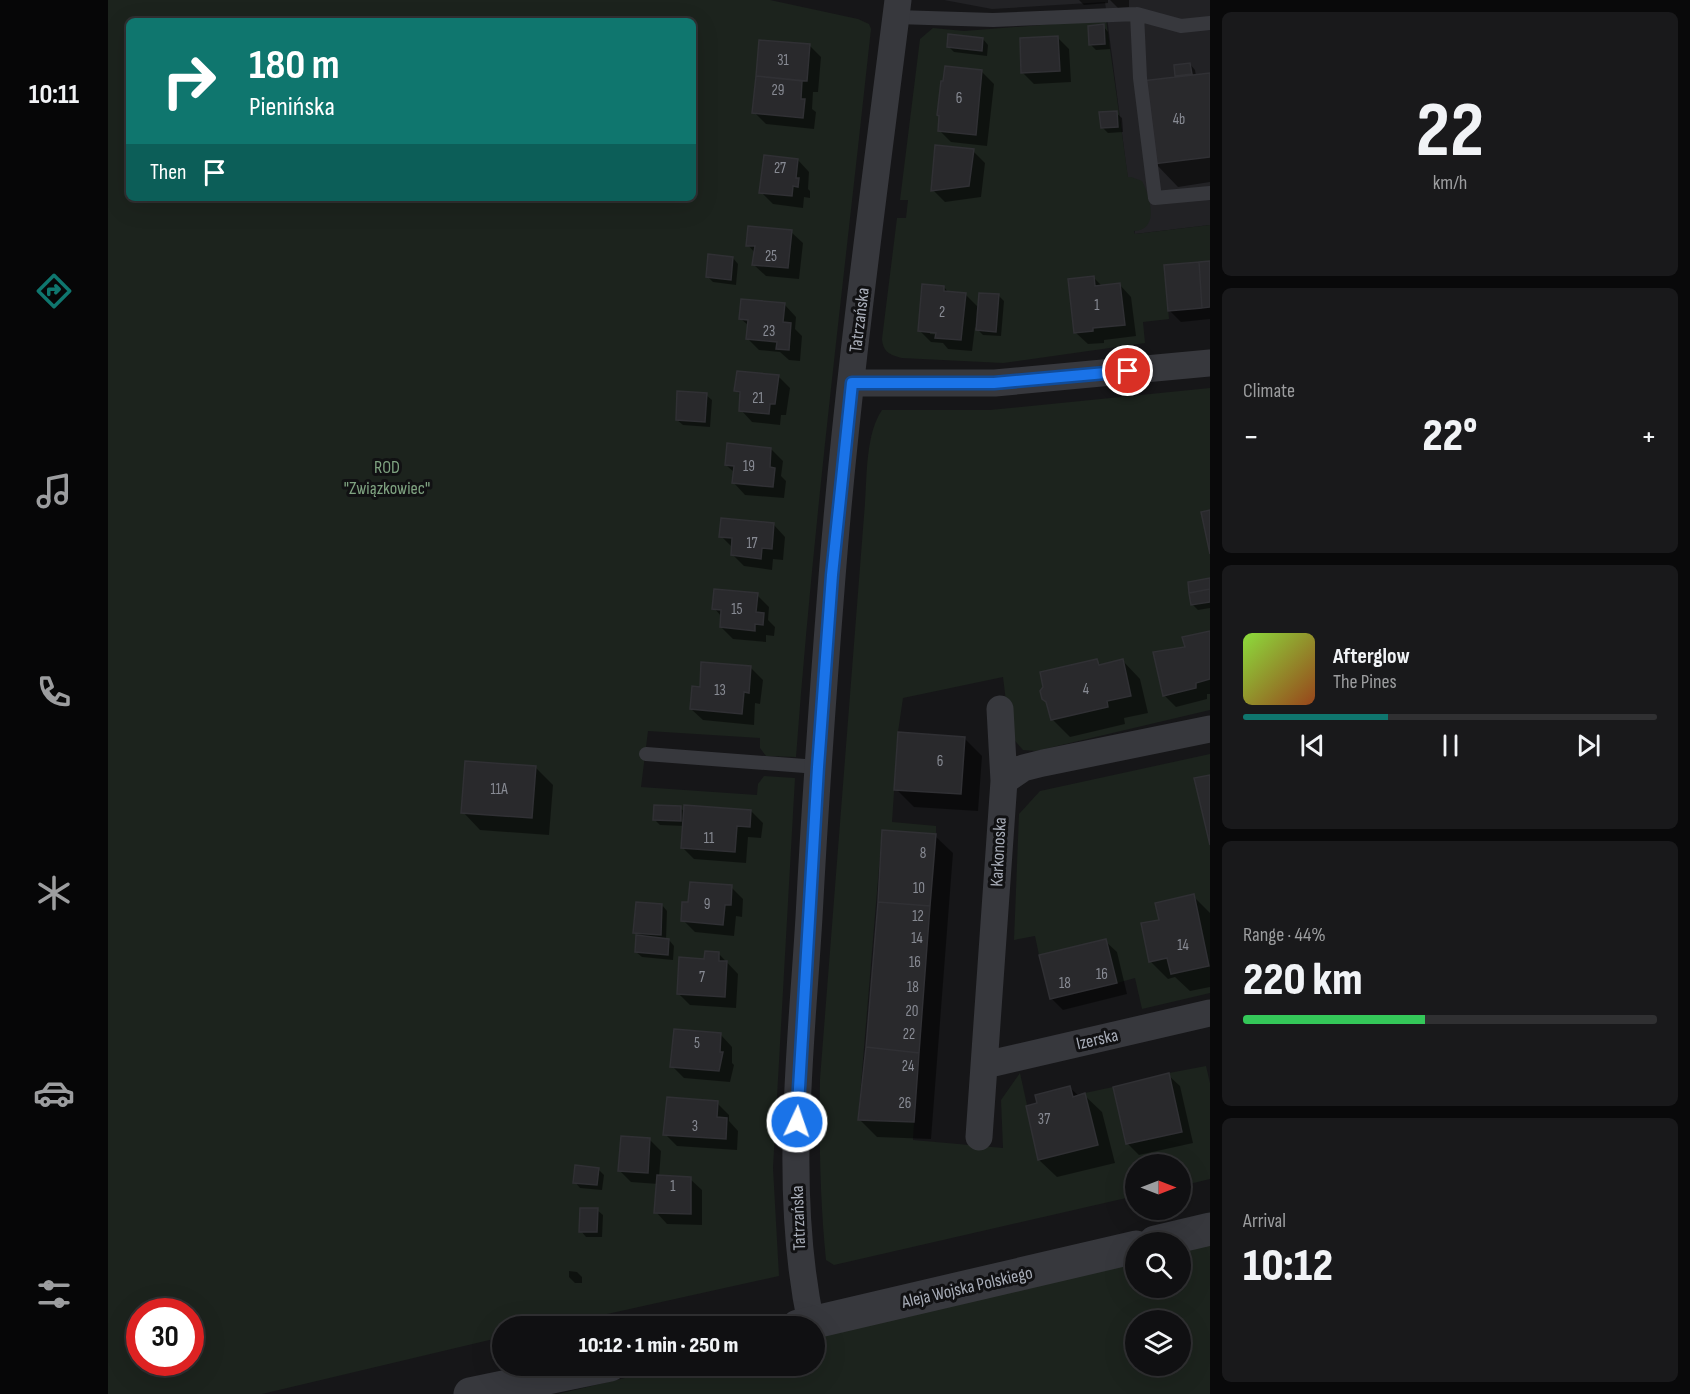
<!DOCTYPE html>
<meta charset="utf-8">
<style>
:root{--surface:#101012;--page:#19191b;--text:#f1f3f6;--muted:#9c9d9f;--line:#303032;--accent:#0f766e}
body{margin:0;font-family:"Sofia Sans Condensed",sans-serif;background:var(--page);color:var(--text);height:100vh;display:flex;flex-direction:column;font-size:22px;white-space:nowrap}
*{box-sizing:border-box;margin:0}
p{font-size:20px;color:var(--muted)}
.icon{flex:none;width:33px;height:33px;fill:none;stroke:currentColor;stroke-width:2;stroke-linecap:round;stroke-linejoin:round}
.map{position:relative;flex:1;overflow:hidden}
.sheet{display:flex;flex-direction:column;gap:12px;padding:12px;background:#09090a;width:480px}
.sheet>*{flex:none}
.guide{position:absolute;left:18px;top:18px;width:570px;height:183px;border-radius:9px;box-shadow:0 6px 24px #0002,0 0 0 2px var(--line);background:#0f766e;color:#fff;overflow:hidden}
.needle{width:39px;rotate:90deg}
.controls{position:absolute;left:1017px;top:1154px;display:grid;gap:12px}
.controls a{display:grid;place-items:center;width:66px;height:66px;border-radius:50%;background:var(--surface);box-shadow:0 6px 24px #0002,0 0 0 2px var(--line);font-size:30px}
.speed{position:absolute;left:18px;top:1298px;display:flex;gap:12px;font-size:30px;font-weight:700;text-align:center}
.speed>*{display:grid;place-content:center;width:78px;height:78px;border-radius:50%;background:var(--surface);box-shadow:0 6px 24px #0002,0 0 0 2px var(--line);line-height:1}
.speed .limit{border:9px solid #d22;background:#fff;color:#111}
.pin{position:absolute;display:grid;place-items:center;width:51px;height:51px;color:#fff;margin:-26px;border:3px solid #fff;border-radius:50%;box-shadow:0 2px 6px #0007}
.me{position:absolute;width:66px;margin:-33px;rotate:3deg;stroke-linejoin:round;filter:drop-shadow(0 0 4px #0008)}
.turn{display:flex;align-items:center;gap:21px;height:126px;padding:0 24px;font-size:27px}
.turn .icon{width:78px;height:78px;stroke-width:2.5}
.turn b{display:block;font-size:42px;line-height:51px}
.then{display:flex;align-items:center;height:57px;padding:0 24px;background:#0003;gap:12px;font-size:22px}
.big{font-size:45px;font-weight:800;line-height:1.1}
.sheet .widget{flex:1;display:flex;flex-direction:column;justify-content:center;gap:9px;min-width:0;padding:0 21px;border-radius:9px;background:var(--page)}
.sheet .dial{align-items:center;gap:0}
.dial b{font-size:78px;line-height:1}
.song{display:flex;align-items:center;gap:18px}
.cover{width:72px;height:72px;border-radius:9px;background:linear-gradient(135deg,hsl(90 70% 55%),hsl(20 70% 35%))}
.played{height:6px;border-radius:3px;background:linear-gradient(90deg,var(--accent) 35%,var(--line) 35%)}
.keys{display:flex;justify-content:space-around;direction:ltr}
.heat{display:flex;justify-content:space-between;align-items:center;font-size:33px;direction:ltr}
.charge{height:9px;border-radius:4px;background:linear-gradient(90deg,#34c759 44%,var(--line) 0)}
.trip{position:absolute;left:384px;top:1316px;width:333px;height:60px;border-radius:30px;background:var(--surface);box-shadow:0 6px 24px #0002,0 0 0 2px var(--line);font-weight:800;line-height:60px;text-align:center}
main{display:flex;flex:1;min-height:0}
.tabs{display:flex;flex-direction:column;width:108px;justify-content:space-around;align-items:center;background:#060607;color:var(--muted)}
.tabs .icon{width:42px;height:42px}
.tabs .active{color:var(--accent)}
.tabs b{font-size:27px;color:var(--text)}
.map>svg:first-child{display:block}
</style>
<main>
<nav class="tabs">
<b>10:11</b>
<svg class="icon active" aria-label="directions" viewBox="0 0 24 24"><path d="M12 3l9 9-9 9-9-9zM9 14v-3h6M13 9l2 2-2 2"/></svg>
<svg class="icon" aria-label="music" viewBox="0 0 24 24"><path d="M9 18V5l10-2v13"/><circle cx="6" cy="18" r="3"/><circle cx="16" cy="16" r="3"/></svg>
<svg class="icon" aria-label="phone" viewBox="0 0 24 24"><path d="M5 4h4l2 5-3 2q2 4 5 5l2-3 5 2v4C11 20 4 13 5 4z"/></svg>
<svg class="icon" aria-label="climate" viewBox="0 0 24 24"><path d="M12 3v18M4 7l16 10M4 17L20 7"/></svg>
<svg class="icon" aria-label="car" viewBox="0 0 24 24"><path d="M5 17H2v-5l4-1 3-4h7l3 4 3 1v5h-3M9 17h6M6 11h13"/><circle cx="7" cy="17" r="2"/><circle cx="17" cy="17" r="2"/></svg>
<svg class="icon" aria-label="filters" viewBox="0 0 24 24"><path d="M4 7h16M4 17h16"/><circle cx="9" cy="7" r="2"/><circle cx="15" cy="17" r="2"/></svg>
</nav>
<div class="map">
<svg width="1102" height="1394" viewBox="0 0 1102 1394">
<rect width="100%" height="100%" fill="#161618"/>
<!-- built -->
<path fill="#222225" d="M 836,0 L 1102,0 L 1102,225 L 1027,234 L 997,2 L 884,9 Z"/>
<!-- green -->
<path fill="#1c231d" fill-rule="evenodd" d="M 0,0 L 662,0 L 750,19 L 761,24 L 763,29 C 737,272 706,514 688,757 L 658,756 L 652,748 L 652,738 L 540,731 L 533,787 L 649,795 L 650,784 L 656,776 L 687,778 L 665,1168 L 671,1276 L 445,1326 L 394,1326 L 394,1337 L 154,1394 L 0,1394 ZM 21,21 L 585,21 L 585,198 L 21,198 ZM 32,1311 L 82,1311 L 82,1362 L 32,1362 Z
M 998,20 L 1020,177 L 1023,177 L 1034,181 C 1042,196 1052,230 1026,231 L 1027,234 L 1102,225 L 1102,261 L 1056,265 L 1061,319 L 1035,322 L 1037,343 L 895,363 L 794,358 C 782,355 775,352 774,339 L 789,218 L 798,218 L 800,200 L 792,200 L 812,39 L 825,28 L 856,31 Z
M 1102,388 L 1102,710 L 928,751 L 915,750 L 902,735 L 895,677 L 795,698 L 790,732 L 784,822 L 828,826 L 828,834 L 774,831 L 750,1120 L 806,1122 L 805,1140 L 895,1148 L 893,1100 L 912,1073 L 931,1160 L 990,1145 L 977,1093 L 1005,1087 L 1018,1144 L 1074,1132 L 1061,1073 L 1098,1066 L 1102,1083 L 1102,1179 L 1073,1186 L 1072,1164 L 1028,1164 L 1027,1196 L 726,1265 L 718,1260 C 712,1199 711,1140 712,1079 L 757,503 C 759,475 758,433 774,410 L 882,410 Z
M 1102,754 L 1102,993 L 1034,1009 L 1027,978 L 1009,983 L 931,955 L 927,936 L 906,940 L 911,814 L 932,791 Z
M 1102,1242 L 1102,1394 L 450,1394 L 571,1365 L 706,1365 L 707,1334 L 1027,1259 L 1028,1287 L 1072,1287 L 1073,1249 ZM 1028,1320 L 1072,1320 L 1072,1365 L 1028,1365 Z"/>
<!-- shadow -->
<path fill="#0007" fill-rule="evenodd" d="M 971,0 L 1000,0 L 1000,3 L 976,5 Z
M 1002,0 L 1021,0 L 1021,7 L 1010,8 Z
M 995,26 L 1000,32 L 1002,49 L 988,50 L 982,44 Z
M 949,37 L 961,49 L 963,82 L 926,84 L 914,72 Z
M 875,39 L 880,45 L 879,56 L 846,52 L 840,46 Z
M 652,41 L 702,46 L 713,57 L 710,92 L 705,92 L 704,109 L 708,112 L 706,129 L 658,124 L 646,112 Z
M 1082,64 L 1087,70 L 1088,76 L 1102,74 L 1102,182 L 1070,187 L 1047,163 L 1071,78 L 1068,75 Z
M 874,72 L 886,84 L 879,146 L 843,142 L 831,130 Z
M 1008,113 L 1014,118 L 1015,132 L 1000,133 L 994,127 Z
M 865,151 L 877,163 L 873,197 L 837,202 L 825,190 Z
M 690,160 L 701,172 L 700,189 L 702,191 L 702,198 L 696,197 L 695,208 L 665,204 L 653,192 Z
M 683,232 L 695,243 L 691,279 L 658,276 L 646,265 L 647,253 L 640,245 Z
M 625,258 L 630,264 L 628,285 L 605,282 L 599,276 Z
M 1102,263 L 1102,319 L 1073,322 L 1061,310 L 1057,267 Z
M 986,278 L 995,287 L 1012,285 L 1023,297 L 1028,336 L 996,340 L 996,343 L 980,344 L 968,333 Z
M 836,287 L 841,293 L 857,294 L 871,308 L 891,296 L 896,301 L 893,336 L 875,335 L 867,327 L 864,351 L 840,349 L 835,343 L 823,342 L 811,330 ZM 822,331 L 835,335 L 822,334 Z
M 677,305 L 688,317 L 687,329 L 694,336 L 692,361 L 681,360 L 672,352 L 651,350 L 639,338 L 641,326 L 633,319 Z
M 670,376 L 682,388 L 678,415 L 673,415 L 672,425 L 644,422 L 633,410 L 634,396 L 628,391 Z
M 598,395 L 604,400 L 602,427 L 575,425 L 569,420 Z
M 663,449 L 675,461 L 673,476 L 678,481 L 676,498 L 637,495 L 626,483 L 627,473 L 618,465 Z
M 666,525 L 677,537 L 675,560 L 665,559 L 664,570 L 636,566 L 624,554 L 625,548 L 613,536 Z
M 1102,580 L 1102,608 L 1090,610 L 1085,605 L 1082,583 Z
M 649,595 L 661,607 L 660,620 L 667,627 L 666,636 L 658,635 L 658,642 L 625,639 L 613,627 L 614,617 L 606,608 Z
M 1102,632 L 1102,694 L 1099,694 L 1099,699 L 1068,707 L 1056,695 L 1079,648 L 1076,638 Z
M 989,661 L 994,666 L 1015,661 L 1032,679 L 1040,713 L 1016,718 L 1017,724 L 962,737 L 944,719 Z
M 643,668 L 655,680 L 652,704 L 647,703 L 646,725 L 595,720 L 583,709 Z
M 856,738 L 874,756 L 870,811 L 806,807 L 788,789 Z
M 428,768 L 445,785 L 441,835 L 372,830 L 355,812 Z
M 572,808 L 577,812 L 643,811 L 655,823 L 653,838 L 640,837 L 638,863 L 586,859 L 574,847 L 576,826 L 552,825 L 547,820 Z
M 776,832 L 827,836 L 845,853 L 823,1139 L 769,1137 L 752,1120 Z
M 623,887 L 635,899 L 634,917 L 628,916 L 626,936 L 587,932 L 575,920 L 582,904 Z
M 1085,896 L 1102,913 L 1102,987 L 1082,991 L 1067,977 L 1060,979 L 1042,961 L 1053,921 Z
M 554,905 L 559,911 L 558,940 L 561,940 L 566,946 L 565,960 L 534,957 L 528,952 L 530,935 L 527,933 Z
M 997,941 L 1009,952 L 1019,994 L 955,1010 L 943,998 Z
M 611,954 L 630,974 L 628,1008 L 582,1005 L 570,993 L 597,961 Z
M 613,1035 L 624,1047 L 624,1063 L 626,1065 L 622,1082 L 576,1078 L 564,1066 Z
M 1060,1075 L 1072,1086 L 1085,1143 L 1031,1155 L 1020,1144 L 1007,1088 Z
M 962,1088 L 971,1096 L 976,1095 L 994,1112 L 1007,1163 L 949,1177 L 931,1160 L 930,1104 Z
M 609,1103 L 621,1115 L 621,1121 L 630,1131 L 629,1150 L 569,1146 L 557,1134 Z
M 541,1139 L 553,1151 L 551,1177 L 582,1179 L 594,1190 L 594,1225 L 559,1224 L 548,1212 L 550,1184 L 523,1182 L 511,1170 Z
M 490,1169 L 496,1175 L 494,1190 L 472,1188 L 467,1182 Z
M 489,1210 L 495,1215 L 494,1237 L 478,1237 L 473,1231 Z
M 461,1271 L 469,1272 L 474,1277 L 474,1283 L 467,1283 L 461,1277 Z"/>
<!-- building -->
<path fill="#29292c" stroke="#303034" stroke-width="1.5" d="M 996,24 L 997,44 L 981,45 L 980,26 Z
M 840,34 L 875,38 L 874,51 L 839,47 Z
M 950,36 L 952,71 L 913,73 L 912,38 Z
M 651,40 L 702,44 L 699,81 L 648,76 Z
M 1082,63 L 1084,74 L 1067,76 L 1066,65 Z
M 837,66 L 874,70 L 868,135 L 830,131 L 831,116 L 829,115 L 833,81 L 835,81 Z
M 1102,73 L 1102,157 L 1045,164 L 1034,81 Z
M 648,76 L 694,81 L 693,99 L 697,99 L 695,118 L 644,113 Z
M 1009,111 L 1010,127 L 993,128 L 991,112 Z
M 827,145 L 866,149 L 861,186 L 823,191 Z
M 656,155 L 690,159 L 688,178 L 691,178 L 690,187 L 685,186 L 684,196 L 651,193 Z
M 640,226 L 684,230 L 680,268 L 644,265 L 647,246 L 638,246 Z
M 600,254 L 625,257 L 623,280 L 598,277 Z
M 1102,261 L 1102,307 L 1094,308 L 1091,262 Z
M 1091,262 L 1094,308 L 1060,311 L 1056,265 Z
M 986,276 L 987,286 L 1012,283 L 1017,325 L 985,328 L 985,331 L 966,333 L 960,279 Z
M 814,284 L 836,286 L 836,291 L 858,293 L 853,340 L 827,338 L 828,333 L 810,331 Z
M 871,293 L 891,294 L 888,332 L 868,330 Z
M 633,299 L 677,303 L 675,322 L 683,323 L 681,350 L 668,349 L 669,342 L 638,339 L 640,320 L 631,319 Z
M 629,371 L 671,375 L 667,404 L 662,404 L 661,414 L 631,411 L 632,392 L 626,391 Z
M 569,391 L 599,393 L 597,422 L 568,420 Z
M 619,443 L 663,448 L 662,467 L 667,468 L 665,487 L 624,483 L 626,466 L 617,465 Z
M 1102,510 L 1102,554 L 1093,512 Z
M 613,518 L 666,523 L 664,549 L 654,548 L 653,559 L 623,555 L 624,538 L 611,537 Z
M 1102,578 L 1102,589 L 1081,593 L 1080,582 Z
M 606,589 L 650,593 L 648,612 L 656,613 L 655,625 L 647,624 L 647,631 L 612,627 L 613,610 L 604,609 Z
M 1102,589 L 1102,602 L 1083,605 L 1081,593 Z
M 1102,631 L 1102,679 L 1088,683 L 1088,688 L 1055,696 L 1045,652 L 1077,647 L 1074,637 Z
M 989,659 L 991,665 L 1015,659 L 1023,696 L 999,701 L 1000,707 L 943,720 L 938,702 L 934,699 L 932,691 L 935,687 L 932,672 Z
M 593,662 L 643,666 L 641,693 L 636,692 L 634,714 L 582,709 L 584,686 L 592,687 Z
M 790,732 L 857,737 L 853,794 L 786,790 Z
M 357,761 L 428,766 L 424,818 L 353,813 Z
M 1102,775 L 1102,845 L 1086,778 Z
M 546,805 L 573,806 L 573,821 L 545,820 Z
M 576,805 L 643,810 L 642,827 L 629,826 L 627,852 L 573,848 Z
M 774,830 L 828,834 L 822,906 L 770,902 Z
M 582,882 L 624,885 L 623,905 L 617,905 L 615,925 L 573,921 L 574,902 L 580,902 Z
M 1086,894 L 1101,966 L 1063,974 L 1059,958 L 1041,962 L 1033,923 L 1051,920 L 1047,903 Z
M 528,902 L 554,904 L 553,935 L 525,933 Z
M 770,902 L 822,906 L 811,1053 L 758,1047 Z
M 528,935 L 561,939 L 560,955 L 527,952 Z
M 998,939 L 1009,983 L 942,999 L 931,955 Z
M 597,951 L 611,952 L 611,961 L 619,961 L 617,997 L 569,994 L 571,957 L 596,959 Z
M 566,1029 L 613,1033 L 612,1052 L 615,1052 L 611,1071 L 562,1067 Z
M 758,1047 L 811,1053 L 806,1122 L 750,1120 Z
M 1061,1073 L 1074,1132 L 1018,1144 L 1005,1087 Z
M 962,1086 L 965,1097 L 977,1093 L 990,1145 L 930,1160 L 918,1106 L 929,1103 L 927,1095 Z
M 559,1097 L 610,1101 L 609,1117 L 619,1118 L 618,1139 L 555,1135 Z
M 513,1136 L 542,1138 L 540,1173 L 510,1171 Z
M 467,1165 L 491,1168 L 489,1185 L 465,1183 Z
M 549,1175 L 583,1177 L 583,1214 L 546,1213 Z
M 472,1208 L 490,1208 L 489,1232 L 471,1232 Z"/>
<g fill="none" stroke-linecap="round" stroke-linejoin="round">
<!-- service -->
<path stroke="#37383d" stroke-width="14" d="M 1029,14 L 1032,78 L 1047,198 L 1102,193
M 788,17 L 885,20 L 1029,14 L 1073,26 L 1102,23
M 538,754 L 710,767"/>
<!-- minor -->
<path stroke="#37383d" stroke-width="27" d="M 744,383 L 887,383 L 1102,363
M 892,709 L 896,781
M 877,1065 L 1102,1013
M 871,1137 L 896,781 L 915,768 L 935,763 L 1102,729
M 703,1323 C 675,1190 693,1052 701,917 C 707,804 715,691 724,577 C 739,384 766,192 790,0"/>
<!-- tertiary -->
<path stroke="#37383d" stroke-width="33" d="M 1047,1242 L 1102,1229
M 690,1326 L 1028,1247
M 362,1394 L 502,1365"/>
</g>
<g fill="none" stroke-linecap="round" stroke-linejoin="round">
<!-- route casing -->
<g stroke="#114b97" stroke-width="15">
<path id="route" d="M 689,1122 L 710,767 L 724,575 L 744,383 L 886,383 L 1020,371"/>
</g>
<!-- route -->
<use href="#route" stroke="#1a73e8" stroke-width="10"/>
</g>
<g text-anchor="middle" stroke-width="6" stroke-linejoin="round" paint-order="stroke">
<!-- number labels -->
<g font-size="15" fill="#888b94">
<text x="675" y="65">31</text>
<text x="670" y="95">29</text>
<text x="851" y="103">6</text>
<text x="1071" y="124">4b</text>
<text x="672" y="173">27</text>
<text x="663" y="261">25</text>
<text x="989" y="310">1</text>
<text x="834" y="317">2</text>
<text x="661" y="336">23</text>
<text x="650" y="403">21</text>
<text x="641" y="471">19</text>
<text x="644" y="548">17</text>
<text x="629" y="614">15</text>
<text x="978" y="694">4</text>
<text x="612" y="695">13</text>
<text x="832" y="766">6</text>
<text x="391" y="794">11A</text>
<text x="601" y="843">11</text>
<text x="815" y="858">8</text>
<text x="811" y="893">10</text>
<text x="599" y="909">9</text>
<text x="810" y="921">12</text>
<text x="809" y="943">14</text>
<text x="1075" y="950">14</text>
<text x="807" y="967">16</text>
<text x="994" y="979">16</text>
<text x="594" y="982">7</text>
<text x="957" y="988">18</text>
<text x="805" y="992">18</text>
<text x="804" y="1016">20</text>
<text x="801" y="1039">22</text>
<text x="589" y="1048">5</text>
<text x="800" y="1071">24</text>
<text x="797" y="1108">26</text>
<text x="936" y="1124">37</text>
<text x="587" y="1131">3</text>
<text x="565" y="1191">1</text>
</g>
<!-- street labels -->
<g font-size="18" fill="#a8adb8" stroke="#111113">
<text transform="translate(751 320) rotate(-83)" y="6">Tatrzańska</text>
<text transform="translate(890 852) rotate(-87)" y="6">Karkonoska</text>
<text transform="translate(989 1039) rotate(-13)" y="6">Izerska</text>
<text transform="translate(690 1218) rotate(-92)" y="6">Tatrzańska</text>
<text transform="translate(859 1287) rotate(-13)" y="6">Aleja Wojska Polskiego</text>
</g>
<!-- park labels -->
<g font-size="18" fill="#7fa381" stroke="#111113">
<text x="279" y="473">ROD<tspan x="279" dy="21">"Związkowiec"</tspan></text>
</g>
</g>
</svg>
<div class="controls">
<a><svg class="needle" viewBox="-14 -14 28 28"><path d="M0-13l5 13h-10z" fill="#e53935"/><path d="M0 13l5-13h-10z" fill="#9c9d9f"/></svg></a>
<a><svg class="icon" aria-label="search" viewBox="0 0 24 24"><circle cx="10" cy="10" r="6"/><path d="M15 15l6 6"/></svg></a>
<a><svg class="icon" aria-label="layers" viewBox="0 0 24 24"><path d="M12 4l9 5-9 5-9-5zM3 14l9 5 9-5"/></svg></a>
</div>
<div class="speed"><div class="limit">30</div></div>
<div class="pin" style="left:1020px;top:371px;background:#d93025"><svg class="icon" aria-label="arrive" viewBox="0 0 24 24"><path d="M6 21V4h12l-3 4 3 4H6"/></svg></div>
<svg class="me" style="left:689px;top:1122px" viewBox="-20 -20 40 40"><circle r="17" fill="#1a73e8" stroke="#fff" stroke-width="3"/><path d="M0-11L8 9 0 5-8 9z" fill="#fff"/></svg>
<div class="trip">10:12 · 1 min · 250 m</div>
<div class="guide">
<div class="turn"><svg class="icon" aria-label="right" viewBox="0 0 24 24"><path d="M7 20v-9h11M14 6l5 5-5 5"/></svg><div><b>180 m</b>Pienińska</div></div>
<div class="then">Then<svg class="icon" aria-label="arrive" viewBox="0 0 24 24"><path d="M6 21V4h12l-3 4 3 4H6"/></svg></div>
</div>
</div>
<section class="sheet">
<div class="widget dial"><b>22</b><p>km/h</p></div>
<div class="widget"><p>Climate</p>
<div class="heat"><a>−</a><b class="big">22°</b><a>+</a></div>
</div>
<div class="widget">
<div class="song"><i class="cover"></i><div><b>Afterglow</b><p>The Pines</p></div></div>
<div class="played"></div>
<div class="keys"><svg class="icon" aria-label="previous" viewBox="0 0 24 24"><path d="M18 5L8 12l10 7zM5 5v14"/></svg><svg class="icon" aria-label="pause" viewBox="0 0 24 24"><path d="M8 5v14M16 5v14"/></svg><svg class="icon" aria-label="next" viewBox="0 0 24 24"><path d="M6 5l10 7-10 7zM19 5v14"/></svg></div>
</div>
<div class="widget"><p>Range · 44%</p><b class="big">220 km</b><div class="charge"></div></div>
<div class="widget"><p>Arrival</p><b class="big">10:12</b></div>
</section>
</main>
